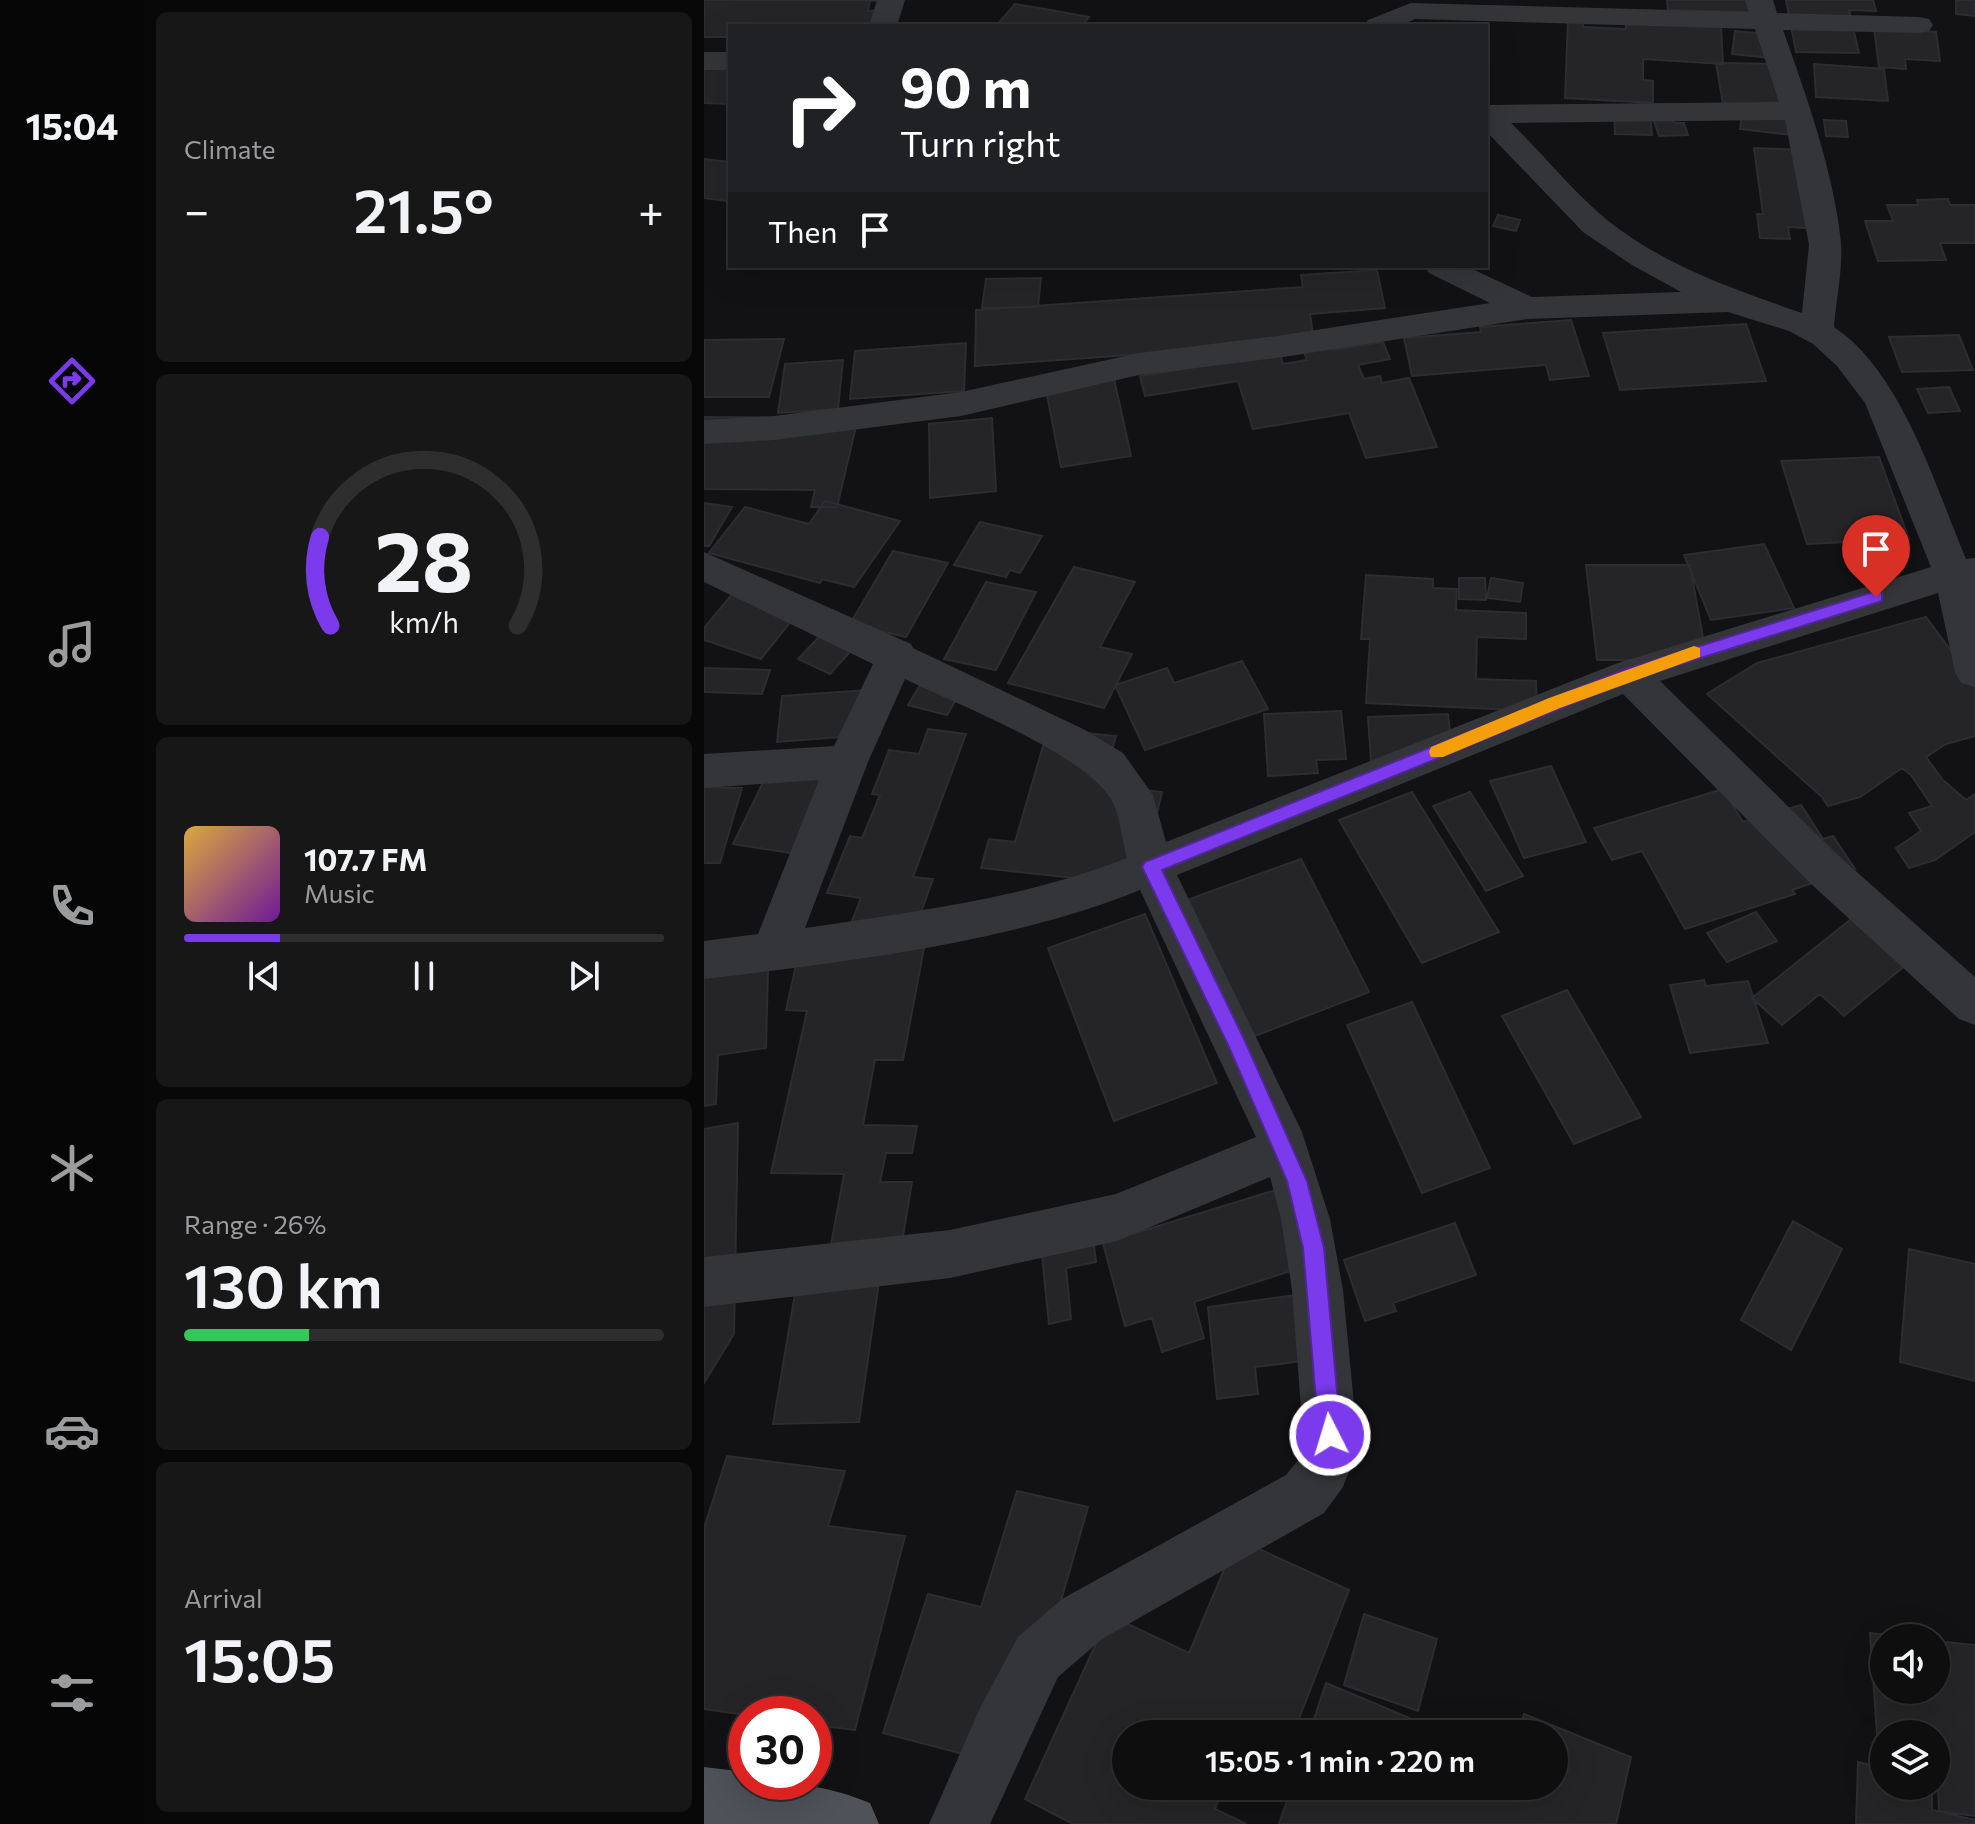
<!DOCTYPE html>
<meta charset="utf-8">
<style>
:root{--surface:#0e0e0f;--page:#171718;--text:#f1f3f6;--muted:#9b9c9e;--line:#2e2e2f;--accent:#7c3aed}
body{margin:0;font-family:Commissioner,sans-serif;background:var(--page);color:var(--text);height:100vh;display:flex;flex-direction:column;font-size:30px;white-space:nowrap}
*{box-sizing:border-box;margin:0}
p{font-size:26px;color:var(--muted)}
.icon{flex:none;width:44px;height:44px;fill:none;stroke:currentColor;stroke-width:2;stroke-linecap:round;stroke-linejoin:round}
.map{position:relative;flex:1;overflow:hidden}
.details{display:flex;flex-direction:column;gap:12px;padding:12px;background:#080808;width:560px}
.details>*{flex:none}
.guide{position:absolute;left:24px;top:24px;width:760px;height:244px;border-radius:0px;box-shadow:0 8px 32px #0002,0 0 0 2px var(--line);background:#202124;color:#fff;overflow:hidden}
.fabs{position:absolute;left:1166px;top:1624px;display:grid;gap:16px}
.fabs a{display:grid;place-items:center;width:80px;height:80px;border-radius:50%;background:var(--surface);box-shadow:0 8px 32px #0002,0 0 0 2px var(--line);font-size:40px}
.speed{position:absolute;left:24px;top:1696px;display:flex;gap:16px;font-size:40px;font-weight:700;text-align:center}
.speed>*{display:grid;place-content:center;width:104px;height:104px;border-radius:50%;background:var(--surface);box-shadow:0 8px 32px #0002,0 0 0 2px var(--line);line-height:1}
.speed .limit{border:12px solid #d22;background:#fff;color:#111}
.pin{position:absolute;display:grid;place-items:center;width:68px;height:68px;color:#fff;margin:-82px -34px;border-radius:50% 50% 50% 0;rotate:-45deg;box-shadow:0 0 8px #0007}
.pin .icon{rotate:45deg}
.me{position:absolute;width:88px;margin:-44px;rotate:355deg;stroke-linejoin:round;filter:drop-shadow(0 0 6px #0008)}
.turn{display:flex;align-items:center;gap:28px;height:168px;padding:0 40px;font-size:36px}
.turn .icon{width:104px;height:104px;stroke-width:2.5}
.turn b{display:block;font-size:56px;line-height:68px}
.then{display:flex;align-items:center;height:76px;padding:0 40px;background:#0003;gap:16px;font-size:30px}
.big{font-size:60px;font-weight:600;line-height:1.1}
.details .card{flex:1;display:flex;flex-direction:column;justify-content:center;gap:12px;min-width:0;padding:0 28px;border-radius:12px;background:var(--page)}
.details .dial{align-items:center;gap:0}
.dial svg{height:208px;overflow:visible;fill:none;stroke:var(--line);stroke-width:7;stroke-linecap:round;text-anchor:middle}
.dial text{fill:var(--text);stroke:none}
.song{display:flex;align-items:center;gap:24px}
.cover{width:96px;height:96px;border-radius:12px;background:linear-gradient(135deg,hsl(40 70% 55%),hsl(280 70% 35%))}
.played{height:8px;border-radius:4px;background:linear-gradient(90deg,var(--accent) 20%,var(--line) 20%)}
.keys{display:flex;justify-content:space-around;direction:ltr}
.heat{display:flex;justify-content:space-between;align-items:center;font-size:44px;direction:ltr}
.charge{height:12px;border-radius:6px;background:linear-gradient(90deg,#34c759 26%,var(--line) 0)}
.trip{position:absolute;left:408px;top:1720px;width:456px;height:80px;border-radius:40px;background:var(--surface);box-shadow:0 8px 32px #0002,0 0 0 2px var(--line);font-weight:600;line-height:80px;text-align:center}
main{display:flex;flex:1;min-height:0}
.dock{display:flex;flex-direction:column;width:144px;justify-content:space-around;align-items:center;background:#060606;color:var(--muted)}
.dock .icon{width:56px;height:56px}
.dock .current{color:var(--accent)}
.dock b{font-size:36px;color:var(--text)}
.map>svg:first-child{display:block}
</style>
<main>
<nav class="dock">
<b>15:04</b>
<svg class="icon current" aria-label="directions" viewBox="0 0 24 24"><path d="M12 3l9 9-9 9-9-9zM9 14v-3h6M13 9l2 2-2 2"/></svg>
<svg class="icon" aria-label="music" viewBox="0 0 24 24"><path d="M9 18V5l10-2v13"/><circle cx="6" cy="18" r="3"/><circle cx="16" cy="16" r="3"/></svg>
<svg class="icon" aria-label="phone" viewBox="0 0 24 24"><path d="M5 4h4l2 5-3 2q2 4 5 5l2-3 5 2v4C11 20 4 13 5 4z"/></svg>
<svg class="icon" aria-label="climate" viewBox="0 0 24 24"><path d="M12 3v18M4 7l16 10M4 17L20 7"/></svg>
<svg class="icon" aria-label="car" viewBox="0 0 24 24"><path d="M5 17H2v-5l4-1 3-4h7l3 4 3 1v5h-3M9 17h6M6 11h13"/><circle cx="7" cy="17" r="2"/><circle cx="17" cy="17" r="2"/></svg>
<svg class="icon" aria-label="filters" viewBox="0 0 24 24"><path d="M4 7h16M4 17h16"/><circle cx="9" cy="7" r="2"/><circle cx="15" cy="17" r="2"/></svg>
</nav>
<section class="details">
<div class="card"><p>Climate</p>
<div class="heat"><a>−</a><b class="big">21.5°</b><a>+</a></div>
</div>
<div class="card dial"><svg viewBox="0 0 100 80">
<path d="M14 69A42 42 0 1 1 86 69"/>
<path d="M14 69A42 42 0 0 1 10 35" stroke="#7c3aed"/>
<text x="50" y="56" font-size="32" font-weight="700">28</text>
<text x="50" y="72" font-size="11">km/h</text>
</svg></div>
<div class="card">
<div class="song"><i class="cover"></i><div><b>107.7 FM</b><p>Music</p></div></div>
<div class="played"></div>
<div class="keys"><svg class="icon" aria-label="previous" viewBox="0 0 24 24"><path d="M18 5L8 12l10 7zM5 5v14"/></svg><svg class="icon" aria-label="pause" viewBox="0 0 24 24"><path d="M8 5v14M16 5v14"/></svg><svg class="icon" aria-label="next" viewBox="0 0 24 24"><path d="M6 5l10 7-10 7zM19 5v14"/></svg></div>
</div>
<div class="card"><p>Range · 26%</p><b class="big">130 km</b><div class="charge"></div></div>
<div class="card"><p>Arrival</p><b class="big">15:05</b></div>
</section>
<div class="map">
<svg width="1271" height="1824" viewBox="0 0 1271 1824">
<rect width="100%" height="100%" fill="#121214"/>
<!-- building -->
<path fill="#252528" stroke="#2c2d30" stroke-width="2" d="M 0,0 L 177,0 L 166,1 L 164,11 L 176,10 L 173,26 L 26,26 L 26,37 L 0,37 Z
M 963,0 L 1043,0 L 1045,12 L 964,10 Z
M 1082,0 L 1169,0 L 1172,11 L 1145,10 L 1155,53 L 1092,52 Z
M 1252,0 L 1271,0 L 1271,16 L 1252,14 Z
M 311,4 L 341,9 L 385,17 L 378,26 L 292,26 Z
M 864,18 L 880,19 L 879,27 L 922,29 L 922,20 L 1017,26 L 1019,64 L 939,59 L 939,80 L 949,81 L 949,103 L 861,98 Z
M 1170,28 L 1232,32 L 1236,61 L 1201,59 L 1202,69 L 1175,67 Z
M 1031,31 L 1070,35 L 1067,58 L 1028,54 Z
M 0,56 L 26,57 L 26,104 L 0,103 Z
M 1012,63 L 1080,64 L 1089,106 L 1019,104 Z
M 1110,64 L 1180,69 L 1184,101 L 1112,97 Z
M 965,111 L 970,123 L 980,123 L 984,135 L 955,136 L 947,112 Z
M 910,112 L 946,113 L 948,135 L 911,134 Z
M 1038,115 L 1097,121 L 1096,136 L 1036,129 Z
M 1120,120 L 1142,121 L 1144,137 L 1122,136 Z
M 1050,148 L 1104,150 L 1117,229 L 1084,227 L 1086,239 L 1056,238 L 1053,214 L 1059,214 Z
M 0,159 L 26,162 L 26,197 L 23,201 L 0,198 Z
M 1244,199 L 1246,205 L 1271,205 L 1271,243 L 1236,243 L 1242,260 L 1174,261 L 1161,221 L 1189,221 L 1183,205 L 1214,205 L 1213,200 Z
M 794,215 L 816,220 L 812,231 L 789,226 Z
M 673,270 L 681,308 L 606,314 L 610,342 L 271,366 L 272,310 L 599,287 L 597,275 Z
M 337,278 L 334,307 L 278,308 L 282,279 Z
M 867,320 L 885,376 L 846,380 L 842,365 L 708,376 L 700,338 L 777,332 L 776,327 Z
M 1042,324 L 1062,381 L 916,390 L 899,333 Z
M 1255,335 L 1269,370 L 1198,372 L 1185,337 Z
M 80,339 L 65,397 L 0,397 L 0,340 Z
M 627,342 L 630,350 L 679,342 L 686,359 L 654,365 L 660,379 L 676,376 L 678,383 L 705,378 L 733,447 L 662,458 L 645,413 L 549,429 L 534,381 L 441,396 L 436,376 L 576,354 L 579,364 L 603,360 L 598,346 Z
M 262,343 L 260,391 L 146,399 L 151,351 Z
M 139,360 L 134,409 L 74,413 L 81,364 Z
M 409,374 L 427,456 L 357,467 L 341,385 Z
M 1245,387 L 1256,411 L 1224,413 L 1213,389 Z
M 0,417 L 154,418 L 133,507 L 107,507 L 111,490 L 0,489 Z
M 288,418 L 292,491 L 226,498 L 225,424 Z
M 1175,457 L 1205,539 L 1103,544 L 1077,461 Z
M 121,501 L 196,521 L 150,587 L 118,579 L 116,583 L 5,553 L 41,507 L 105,524 Z
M 0,503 L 28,507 L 5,546 L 0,546 Z
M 276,522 L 338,536 L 316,573 L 306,570 L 302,577 L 250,565 Z
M 1060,544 L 1090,608 L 1007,620 L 980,555 Z
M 189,551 L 244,563 L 202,637 L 146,624 Z
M 882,565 L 986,565 L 1003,660 L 893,660 Z
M 370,567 L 431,582 L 396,647 L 428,654 L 400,708 L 304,683 Z
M 662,575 L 729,579 L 729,588 L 753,589 L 752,610 L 822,613 L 822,639 L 773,637 L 772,679 L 832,681 L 833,711 L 662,703 L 666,639 L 657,639 Z
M 755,578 L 781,578 L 782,600 L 755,599 Z
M 787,578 L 819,583 L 816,602 L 783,598 Z
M 39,581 L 103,601 L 57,659 L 0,640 L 0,628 Z
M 282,582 L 332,592 L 292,670 L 240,659 Z
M 1222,617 L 1271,683 L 1271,736 L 1242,744 L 1222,757 L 1239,780 L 1262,800 L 1271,794 L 1271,832 L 1231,860 L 1205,868 L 1192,848 L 1217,831 L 1205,813 L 1228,806 L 1207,775 L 1198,768 L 1156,797 L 1124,806 L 1118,797 L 1003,694 L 1053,663 Z
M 132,619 L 164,632 L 126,674 L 94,659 Z
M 538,661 L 564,709 L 441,750 L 411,685 L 463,668 L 470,683 Z
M 0,668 L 66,670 L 58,694 L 0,692 Z
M 219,680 L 258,689 L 243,715 L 204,705 Z
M 179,689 L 176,734 L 73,742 L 78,696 Z
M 637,711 L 642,759 L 612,760 L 614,773 L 564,776 L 560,714 Z
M 744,714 L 749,759 L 667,762 L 664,717 Z
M 224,729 L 262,734 L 209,877 L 229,879 L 205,945 L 142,936 L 157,898 L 123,893 L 146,836 L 158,838 L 176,795 L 168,794 L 185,750 L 215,754 Z
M 344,729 L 412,736 L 398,785 L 458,792 L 436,885 L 277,868 L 285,839 L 311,842 Z
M 847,766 L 882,842 L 820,858 L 786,781 Z
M 65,770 L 134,782 L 99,855 L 29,844 Z
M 0,787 L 38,788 L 16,863 L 0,863 Z
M 1019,789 L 1039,822 L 1097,805 L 1119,839 L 1129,836 L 1151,869 L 1088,890 L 1091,894 L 981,929 L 938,851 L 908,860 L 890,828 Z
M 708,792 L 795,932 L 718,963 L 635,820 Z
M 766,792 L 819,876 L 782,891 L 729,806 Z
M 597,859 L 665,992 L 543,1039 L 480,901 Z
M 1166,904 L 1220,950 L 1140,1016 L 1116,994 L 1078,1025 L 1048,998 Z
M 1052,912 L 1073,941 L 1023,962 L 1003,933 Z
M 441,914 L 513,1083 L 410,1121 L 344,948 Z
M 96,947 L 220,948 L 199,1060 L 171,1060 L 159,1125 L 213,1126 L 208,1153 L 182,1153 L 176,1182 L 208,1182 L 194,1266 L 123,1266 L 140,1174 L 67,1173 L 103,1011 L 82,1010 Z
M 64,969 L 62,1048 L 14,1055 L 12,1104 L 0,1106 L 0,978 Z
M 1000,980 L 1002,986 L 1044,981 L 1064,1043 L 986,1053 L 966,985 Z
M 863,990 L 937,1117 L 870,1144 L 798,1016 Z
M 708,1002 L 786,1168 L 718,1193 L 643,1025 Z
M 34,1123 L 30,1334 L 0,1383 L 0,1129 Z
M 601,1181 L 627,1258 L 490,1302 L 500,1338 L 458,1352 L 448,1318 L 421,1326 L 399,1243 Z
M 1089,1221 L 1138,1249 L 1087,1350 L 1037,1320 Z
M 751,1223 L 772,1275 L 689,1303 L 692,1311 L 661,1321 L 640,1260 Z
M 389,1237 L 392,1262 L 362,1268 L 367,1319 L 345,1324 L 337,1246 Z
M 1205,1249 L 1271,1264 L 1271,1381 L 1196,1362 Z
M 176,1275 L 155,1422 L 69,1424 L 94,1276 Z
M 622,1291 L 631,1357 L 551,1367 L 554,1394 L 513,1399 L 504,1307 Z
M 23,1456 L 141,1471 L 124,1526 L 201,1536 L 151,1730 L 110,1725 L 110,1714 L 42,1715 L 0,1709 L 0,1528 Z
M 313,1491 L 384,1507 L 309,1767 L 179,1733 L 224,1594 L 277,1607 Z
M 533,1539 L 645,1590 L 589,1734 L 422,1734 L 422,1786 L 520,1786 L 511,1809 L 542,1824 L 369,1824 L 321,1799 L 405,1615 L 485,1653 Z
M 660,1614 L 733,1639 L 714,1711 L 640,1685 Z
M 1166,1633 L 1208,1638 L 1180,1638 L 1180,1690 L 1232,1690 L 1232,1641 L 1271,1645 L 1271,1816 L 1235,1811 L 1232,1734 L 1180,1734 L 1180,1763 L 1175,1763 Z
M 622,1683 L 708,1719 L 704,1734 L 605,1734 Z
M 820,1714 L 927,1757 L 912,1824 L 575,1824 L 588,1786 L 782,1786 L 798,1793 L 800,1786 L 850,1786 L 850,1734 L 815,1734 Z
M 1154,1762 L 1180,1768 L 1180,1786 L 1228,1786 L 1228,1810 L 1271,1820 L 1271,1824 L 1152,1824 Z"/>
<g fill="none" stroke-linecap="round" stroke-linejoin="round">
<!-- minor -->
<path fill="#333539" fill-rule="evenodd" d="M 173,0 L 201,0 L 193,26 L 165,26 Z
M 1041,0 L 1069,0 L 1073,13 L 1215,17 L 1225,19 L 1229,25 L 1225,31 L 1215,33 L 1079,30 C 1103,98 1129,169 1137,242 C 1139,269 1132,300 1130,327 C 1198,372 1231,486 1262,559 L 1271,558 L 1271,687 L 1257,683 L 1251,672 L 1234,593 L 956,681 L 1136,857 L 1271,977 L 1271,1025 L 1255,1019 L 1106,883 L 919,694 L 473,875 L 598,1132 L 626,1219 L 639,1290 L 653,1435 L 649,1460 L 639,1487 L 620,1513 L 398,1639 L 354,1677 L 286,1824 L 225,1824 L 276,1708 L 314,1637 L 358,1599 L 582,1475 L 595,1459 L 599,1435 L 588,1290 L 577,1219 L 566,1177 L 413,1241 L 246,1278 L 0,1307 L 0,1257 L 246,1230 L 412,1194 L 552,1137 L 436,890 C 307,943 139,962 0,979 L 0,941 L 54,934 L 115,780 L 0,788 L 0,754 L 130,746 L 169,664 L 0,582 L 0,552 L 207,644 L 209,648 L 379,729 L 419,753 L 449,795 L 462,842 L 911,664 L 1227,567 L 1161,403 L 1133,366 L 1109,344 L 1085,331 L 1024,312 L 823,319 L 573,358 L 435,375 L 257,416 L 70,440 L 0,444 L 0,420 L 70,416 L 257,392 L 435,353 L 573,336 L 786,303 L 725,273 L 720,266 L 762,266 L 828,297 L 977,292 L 928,265 L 879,232 L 782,131 L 782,105 L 1075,102 L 1051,29 L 711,19 L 697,26 L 660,26 L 664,20 L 707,3 L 1045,12 ZM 1081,120 L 1105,245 L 1098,313 C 1029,289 961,266 903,220 C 869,192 839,154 807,123 ZM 201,679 C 254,705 377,752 407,799 C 416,814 418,840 423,858 C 322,898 208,912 101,928 L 164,762 Z
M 0,52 L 26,52 L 26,70 L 0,70 Z"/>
<!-- major -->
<path fill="#4f5258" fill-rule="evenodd" d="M 0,1767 L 42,1772 L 42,1782 C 88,1782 123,1785 166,1803 L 175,1824 L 0,1824 Z"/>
</g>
<!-- route -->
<path fill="#7c3aed" stroke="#51269a" stroke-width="2" d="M 1172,591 L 1178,593 L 1178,601 L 930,679 L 458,870 L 540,1039 L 603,1181 L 620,1248 L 637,1435 L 634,1443 L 626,1446 L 618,1443 L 615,1435 L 599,1248 L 583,1181 L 525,1047 L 438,867 L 441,862 L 919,670 Z"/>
<!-- slow -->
<path fill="#f59e0b" d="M 990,646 L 996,648 L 996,657 L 856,708 L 739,757 L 727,757 L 725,752 L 727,747 L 845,698 Z"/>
</svg>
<div class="fabs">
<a><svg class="icon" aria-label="sound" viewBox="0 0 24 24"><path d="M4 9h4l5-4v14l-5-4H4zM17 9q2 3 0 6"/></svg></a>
<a><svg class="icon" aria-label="layers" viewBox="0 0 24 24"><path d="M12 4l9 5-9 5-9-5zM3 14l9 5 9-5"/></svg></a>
</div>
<div class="speed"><div class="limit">30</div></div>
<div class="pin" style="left:1172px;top:597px;background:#d93025"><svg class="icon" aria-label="arrive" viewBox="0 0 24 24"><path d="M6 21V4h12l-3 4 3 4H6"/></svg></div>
<svg class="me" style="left:626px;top:1435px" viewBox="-20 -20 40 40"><circle r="17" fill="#7c3aed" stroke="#fff" stroke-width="3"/><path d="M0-11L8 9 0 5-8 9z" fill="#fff"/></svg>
<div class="trip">15:05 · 1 min · 220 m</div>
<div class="guide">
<div class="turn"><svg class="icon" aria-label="right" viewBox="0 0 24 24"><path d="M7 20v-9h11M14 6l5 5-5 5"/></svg><div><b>90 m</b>Turn right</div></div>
<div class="then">Then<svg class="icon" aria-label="arrive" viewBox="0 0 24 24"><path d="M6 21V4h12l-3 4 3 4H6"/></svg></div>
</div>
</div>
</main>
